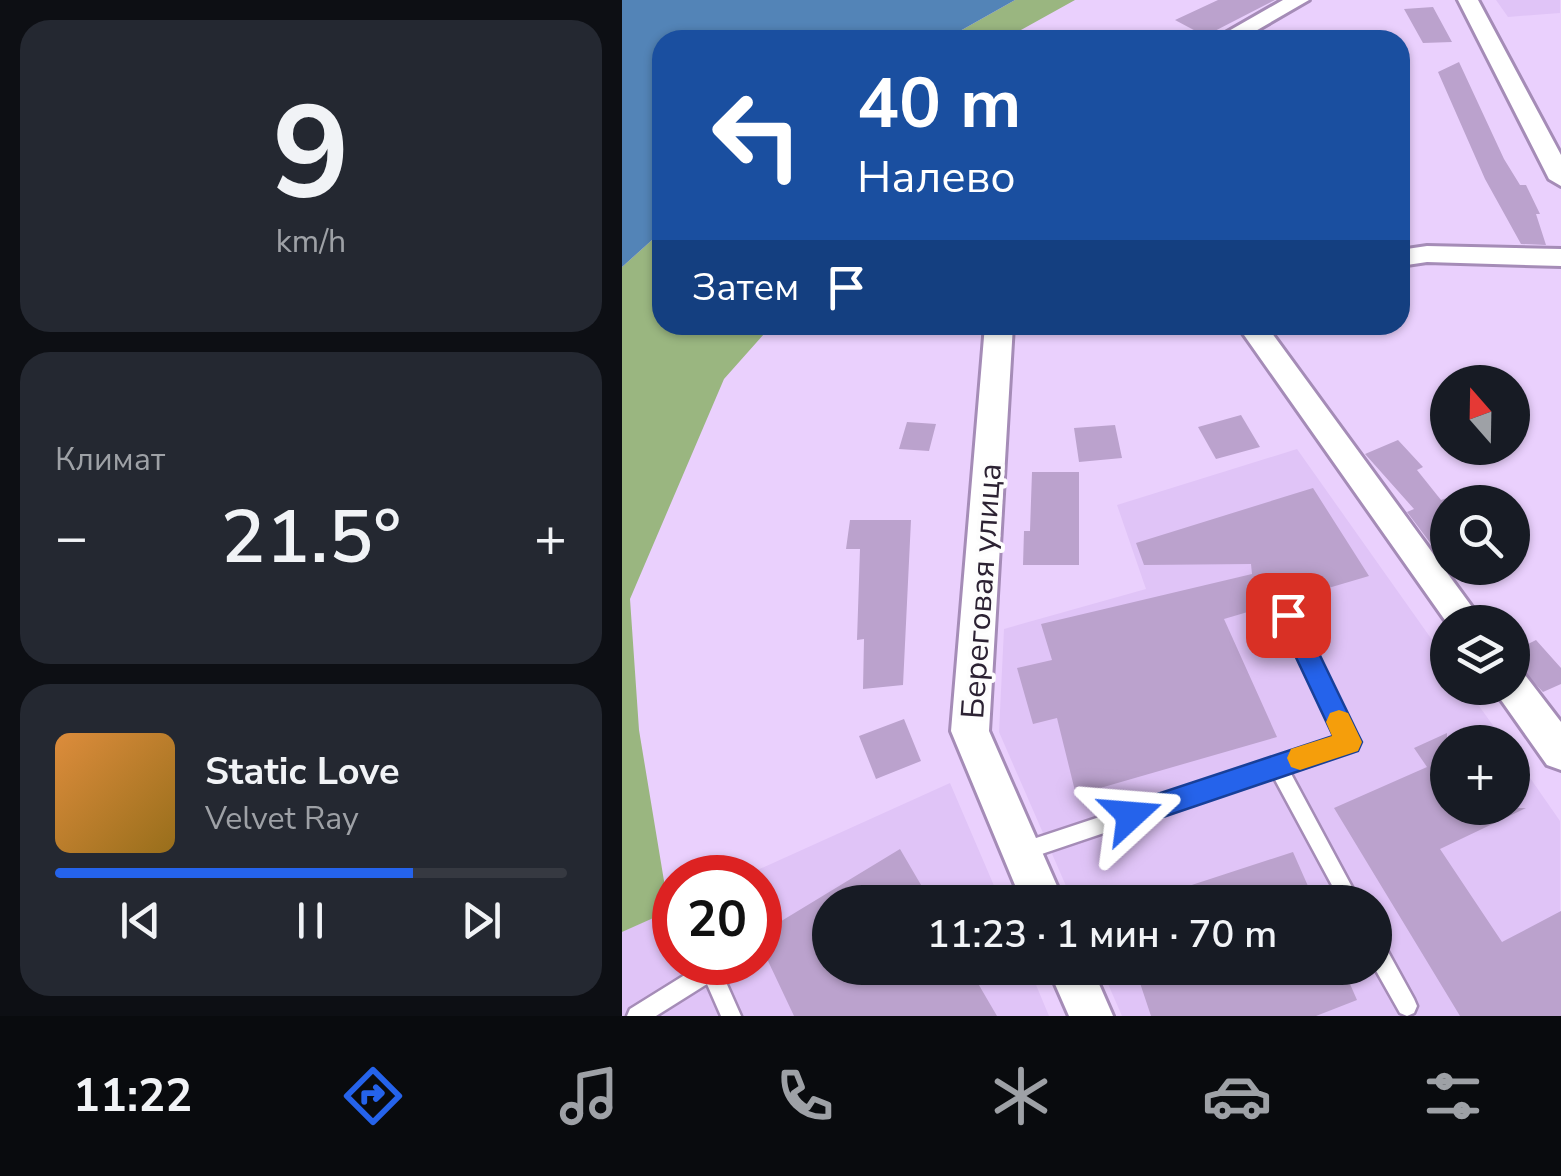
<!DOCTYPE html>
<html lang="ru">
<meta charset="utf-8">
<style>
:root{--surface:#171b24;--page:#242831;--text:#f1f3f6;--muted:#9ea1a6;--line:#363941;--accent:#2563eb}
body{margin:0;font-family:"Nunito Sans",sans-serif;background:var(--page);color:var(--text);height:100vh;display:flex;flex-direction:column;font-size:38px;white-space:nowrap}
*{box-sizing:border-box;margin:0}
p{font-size:32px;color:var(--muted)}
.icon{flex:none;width:55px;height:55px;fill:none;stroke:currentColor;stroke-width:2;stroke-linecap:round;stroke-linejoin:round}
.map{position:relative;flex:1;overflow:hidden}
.panel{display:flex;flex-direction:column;gap:20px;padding:20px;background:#0d0f14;width:622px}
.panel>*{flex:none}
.guide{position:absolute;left:30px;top:30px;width:758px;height:305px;border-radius:30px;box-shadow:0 2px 8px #0004;background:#1a4fa0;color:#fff;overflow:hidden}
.needle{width:65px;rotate:340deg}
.tools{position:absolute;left:808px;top:365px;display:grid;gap:20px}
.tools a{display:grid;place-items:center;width:100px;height:100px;border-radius:50%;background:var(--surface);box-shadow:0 2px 8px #0004;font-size:50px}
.speed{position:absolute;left:30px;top:855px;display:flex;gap:20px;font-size:50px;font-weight:700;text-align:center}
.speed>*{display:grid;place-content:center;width:130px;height:130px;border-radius:50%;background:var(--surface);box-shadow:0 2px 8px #0004;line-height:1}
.speed .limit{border:15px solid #d22;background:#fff;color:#111}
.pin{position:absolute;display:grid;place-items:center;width:85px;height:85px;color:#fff;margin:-42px;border-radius:20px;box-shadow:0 5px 15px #0006}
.me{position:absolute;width:110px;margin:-55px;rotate:71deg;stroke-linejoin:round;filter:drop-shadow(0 0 8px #0008)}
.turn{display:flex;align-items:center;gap:35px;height:210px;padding:0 40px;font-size:45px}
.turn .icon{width:130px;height:130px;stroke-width:2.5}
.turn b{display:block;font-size:70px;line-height:85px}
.then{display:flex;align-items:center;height:95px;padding:0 40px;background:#0003;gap:20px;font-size:38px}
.big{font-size:75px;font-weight:600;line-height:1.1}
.panel .tile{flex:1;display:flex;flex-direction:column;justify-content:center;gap:15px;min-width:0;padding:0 35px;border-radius:30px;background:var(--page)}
.panel .dial{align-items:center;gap:0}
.dial b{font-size:130px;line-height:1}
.song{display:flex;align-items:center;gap:30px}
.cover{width:120px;height:120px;border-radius:15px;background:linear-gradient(135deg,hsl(30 70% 55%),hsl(40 70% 35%))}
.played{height:10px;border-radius:5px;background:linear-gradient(90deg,var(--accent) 70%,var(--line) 70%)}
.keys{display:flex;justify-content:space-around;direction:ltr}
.heat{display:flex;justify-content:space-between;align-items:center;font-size:55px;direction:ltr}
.trip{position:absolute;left:190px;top:885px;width:580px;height:100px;border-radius:50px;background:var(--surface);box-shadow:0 2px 8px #0004;font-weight:600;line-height:100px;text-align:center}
.tab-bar{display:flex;height:160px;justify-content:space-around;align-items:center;background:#090b0e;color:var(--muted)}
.tab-bar .icon{width:70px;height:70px}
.tab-bar .current{color:var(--accent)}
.tab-bar b{font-size:45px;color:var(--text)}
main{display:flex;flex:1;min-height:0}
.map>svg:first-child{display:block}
</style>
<main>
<section class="panel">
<div class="tile dial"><b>9</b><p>km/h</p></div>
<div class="tile"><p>Климат</p>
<div class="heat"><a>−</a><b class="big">21.5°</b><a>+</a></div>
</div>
<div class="tile">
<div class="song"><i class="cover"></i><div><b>Static Love</b><p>Velvet Ray</p></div></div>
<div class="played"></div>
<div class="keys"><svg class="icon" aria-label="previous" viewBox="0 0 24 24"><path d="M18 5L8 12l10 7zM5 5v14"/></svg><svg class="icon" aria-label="pause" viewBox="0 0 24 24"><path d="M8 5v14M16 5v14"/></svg><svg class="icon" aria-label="next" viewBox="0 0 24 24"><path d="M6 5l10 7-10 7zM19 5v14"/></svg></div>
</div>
</section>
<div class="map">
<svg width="939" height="1016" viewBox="0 0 939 1016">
<rect width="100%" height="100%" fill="#ead0fd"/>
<!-- built -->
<path fill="#e0c4f7" d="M 874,0 L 938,0 L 938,13 L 886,17 Z
M 675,449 L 825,661 L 825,688 L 844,688 L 883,742 L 825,742 L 825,808 L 890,808 L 890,752 L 938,821 L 938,1016 L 500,1016 L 479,968 L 752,968 L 752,902 L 451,902 L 377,732 L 382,629 L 524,589 L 495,505 Z
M 328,783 L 379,902 L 208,902 L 208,968 L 407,968 L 427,1016 L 0,1016 L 0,932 L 52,908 L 52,962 L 138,962 L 138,878 L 120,877 Z"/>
<!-- green -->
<path fill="#9ab680" d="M 393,0 L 453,0 L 381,40 L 322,40 Z
M 40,231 L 40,325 L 150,325 L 102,379 L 8,599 L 17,730 L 47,911 L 0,932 L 0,267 Z"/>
<!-- water -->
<path fill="#5384b7" d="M 0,0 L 393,0 L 322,40 L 40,40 L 40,231 L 0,267 Z"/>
<!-- building -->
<path fill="#bba2cd" d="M 596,0 L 653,0 L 583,36 L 553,20 Z
M 811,7 L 830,42 L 801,43 L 782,9 Z
M 837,62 L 882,159 L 898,185 L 904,185 L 918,214 L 914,214 L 924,245 L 899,244 L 863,179 L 816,72 Z
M 619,415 L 638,447 L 594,459 L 576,427 Z
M 285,422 L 314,424 L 307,451 L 277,449 Z
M 493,425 L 500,458 L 457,462 L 452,428 Z
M 776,440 L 801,467 L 795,470 L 819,500 L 825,498 L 825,565 L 785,512 L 792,509 L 743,454 Z
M 410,472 L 457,472 L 457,565 L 401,565 L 402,531 L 408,531 Z
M 691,488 L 747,576 L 602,619 L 655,737 L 454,795 L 435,718 L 411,724 L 395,668 L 430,660 L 419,624 L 630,574 L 629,564 L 522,565 L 514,543 Z
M 228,520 L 289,520 L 281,685 L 241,689 L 242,639 L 235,640 L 238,549 L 224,549 Z
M 914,640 L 939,668 L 939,684 L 921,692 L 890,660 L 890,652 Z
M 282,719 L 299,761 L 254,779 L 237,736 Z
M 825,733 L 825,808 L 904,808 L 818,849 L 880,942 L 939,911 L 939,1016 L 838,1016 L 712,808 L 805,767 L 792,748 Z
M 278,849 L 309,902 L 208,902 L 208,968 L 347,968 L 375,1016 L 172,1016 L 138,944 L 138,934 Z
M 671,852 L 693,902 L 534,902 L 533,897 Z
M 513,968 L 721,968 L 735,1000 L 694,1016 L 529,1016 Z"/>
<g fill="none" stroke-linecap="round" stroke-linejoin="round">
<!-- lane casing -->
<g stroke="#a58cb7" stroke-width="5">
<path id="lane" d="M 666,608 L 672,610 L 736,742 L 733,748 L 667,770 L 738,902 L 719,902 L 651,776 L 399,861 L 392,858 L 390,852 L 392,846 L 399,843 L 716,738 L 658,615 L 660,610 Z
M 752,936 L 759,939 L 792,999 L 795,1006 L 792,1013 L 785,1016 L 778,1013 L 752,967 Z
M 95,962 L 119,1016 L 99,1016 L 85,984 L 34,1016 L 5,1016 L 8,1009 L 82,963 Z"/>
</g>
<!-- street casing -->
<g stroke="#a58cb7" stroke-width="6">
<path id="street" d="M 661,0 L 687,0 L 618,40 L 591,40 Z
M 836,0 L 856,0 L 939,155 L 939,186 L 927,179 Z
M 805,246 L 939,249 L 939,266 L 805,262 L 778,266 L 778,250 Z
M 363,325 L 391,325 L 367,731 L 442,902 L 400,902 L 329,731 Z
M 615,325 L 644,325 L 861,622 L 825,623 Z
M 890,670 L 903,675 L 939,722 L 939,770 L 925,765 L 877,697 L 872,688 L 890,688 Z
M 426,968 L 470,968 L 491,1016 L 447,1016 Z"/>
</g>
<!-- lane -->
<use href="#lane" fill="#fff" fill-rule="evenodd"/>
<!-- street -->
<use href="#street" fill="#fff" fill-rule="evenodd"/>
</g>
<!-- route -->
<path fill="#2563eb" stroke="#184099" stroke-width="2.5" d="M 666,605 L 675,608 L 736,734 L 740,742 L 736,751 L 509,828 L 499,824 L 495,815 L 499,806 L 711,736 L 654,615 Z"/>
<!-- slow -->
<path fill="#f59e0b" d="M 717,710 L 726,713 L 740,742 L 736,751 L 678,770 L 669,767 L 665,758 L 669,749 L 710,736 L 704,722 L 708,713 Z"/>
<g text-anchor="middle" stroke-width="8" stroke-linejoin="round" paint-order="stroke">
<!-- street labels -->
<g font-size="32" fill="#2c2233" stroke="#fdfdfd">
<text transform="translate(359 591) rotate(-86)" y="11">Береговая улица</text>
</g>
</g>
</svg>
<div class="tools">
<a><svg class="needle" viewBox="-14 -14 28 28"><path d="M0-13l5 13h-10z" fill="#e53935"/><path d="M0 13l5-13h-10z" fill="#9ea1a6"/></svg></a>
<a><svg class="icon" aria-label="search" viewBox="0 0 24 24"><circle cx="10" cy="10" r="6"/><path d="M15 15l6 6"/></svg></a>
<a><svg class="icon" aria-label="layers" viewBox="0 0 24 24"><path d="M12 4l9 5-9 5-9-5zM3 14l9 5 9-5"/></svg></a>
<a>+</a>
</div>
<div class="speed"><div class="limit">20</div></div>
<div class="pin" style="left:666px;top:615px;background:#d93025"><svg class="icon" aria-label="arrive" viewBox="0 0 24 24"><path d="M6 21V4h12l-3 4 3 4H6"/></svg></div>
<svg class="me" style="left:509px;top:815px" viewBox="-20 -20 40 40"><path d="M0-17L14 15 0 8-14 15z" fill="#2563eb" stroke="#fff" stroke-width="4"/></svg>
<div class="trip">11:23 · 1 мин · 70 m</div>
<div class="guide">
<div class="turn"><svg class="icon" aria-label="left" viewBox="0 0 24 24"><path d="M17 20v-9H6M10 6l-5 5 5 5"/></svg><div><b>40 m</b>Налево</div></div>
<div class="then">Затем<svg class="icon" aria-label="arrive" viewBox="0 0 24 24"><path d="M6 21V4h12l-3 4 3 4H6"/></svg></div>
</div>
</div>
</main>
<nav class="tab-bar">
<b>11:22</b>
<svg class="icon current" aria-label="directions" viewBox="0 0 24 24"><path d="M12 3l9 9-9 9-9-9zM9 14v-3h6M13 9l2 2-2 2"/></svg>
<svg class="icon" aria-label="music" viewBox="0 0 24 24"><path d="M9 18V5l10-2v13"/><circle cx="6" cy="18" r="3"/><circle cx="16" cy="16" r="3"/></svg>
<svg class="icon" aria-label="phone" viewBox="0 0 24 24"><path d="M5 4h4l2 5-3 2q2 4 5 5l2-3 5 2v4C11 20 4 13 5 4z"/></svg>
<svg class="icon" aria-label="climate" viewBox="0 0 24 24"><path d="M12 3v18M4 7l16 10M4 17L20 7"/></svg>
<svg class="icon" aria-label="car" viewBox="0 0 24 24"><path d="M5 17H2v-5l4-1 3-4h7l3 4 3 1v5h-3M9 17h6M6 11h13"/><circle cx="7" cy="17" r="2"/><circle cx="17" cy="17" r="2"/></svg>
<svg class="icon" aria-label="filters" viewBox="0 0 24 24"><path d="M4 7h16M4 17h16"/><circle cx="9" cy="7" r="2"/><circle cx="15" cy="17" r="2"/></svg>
</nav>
